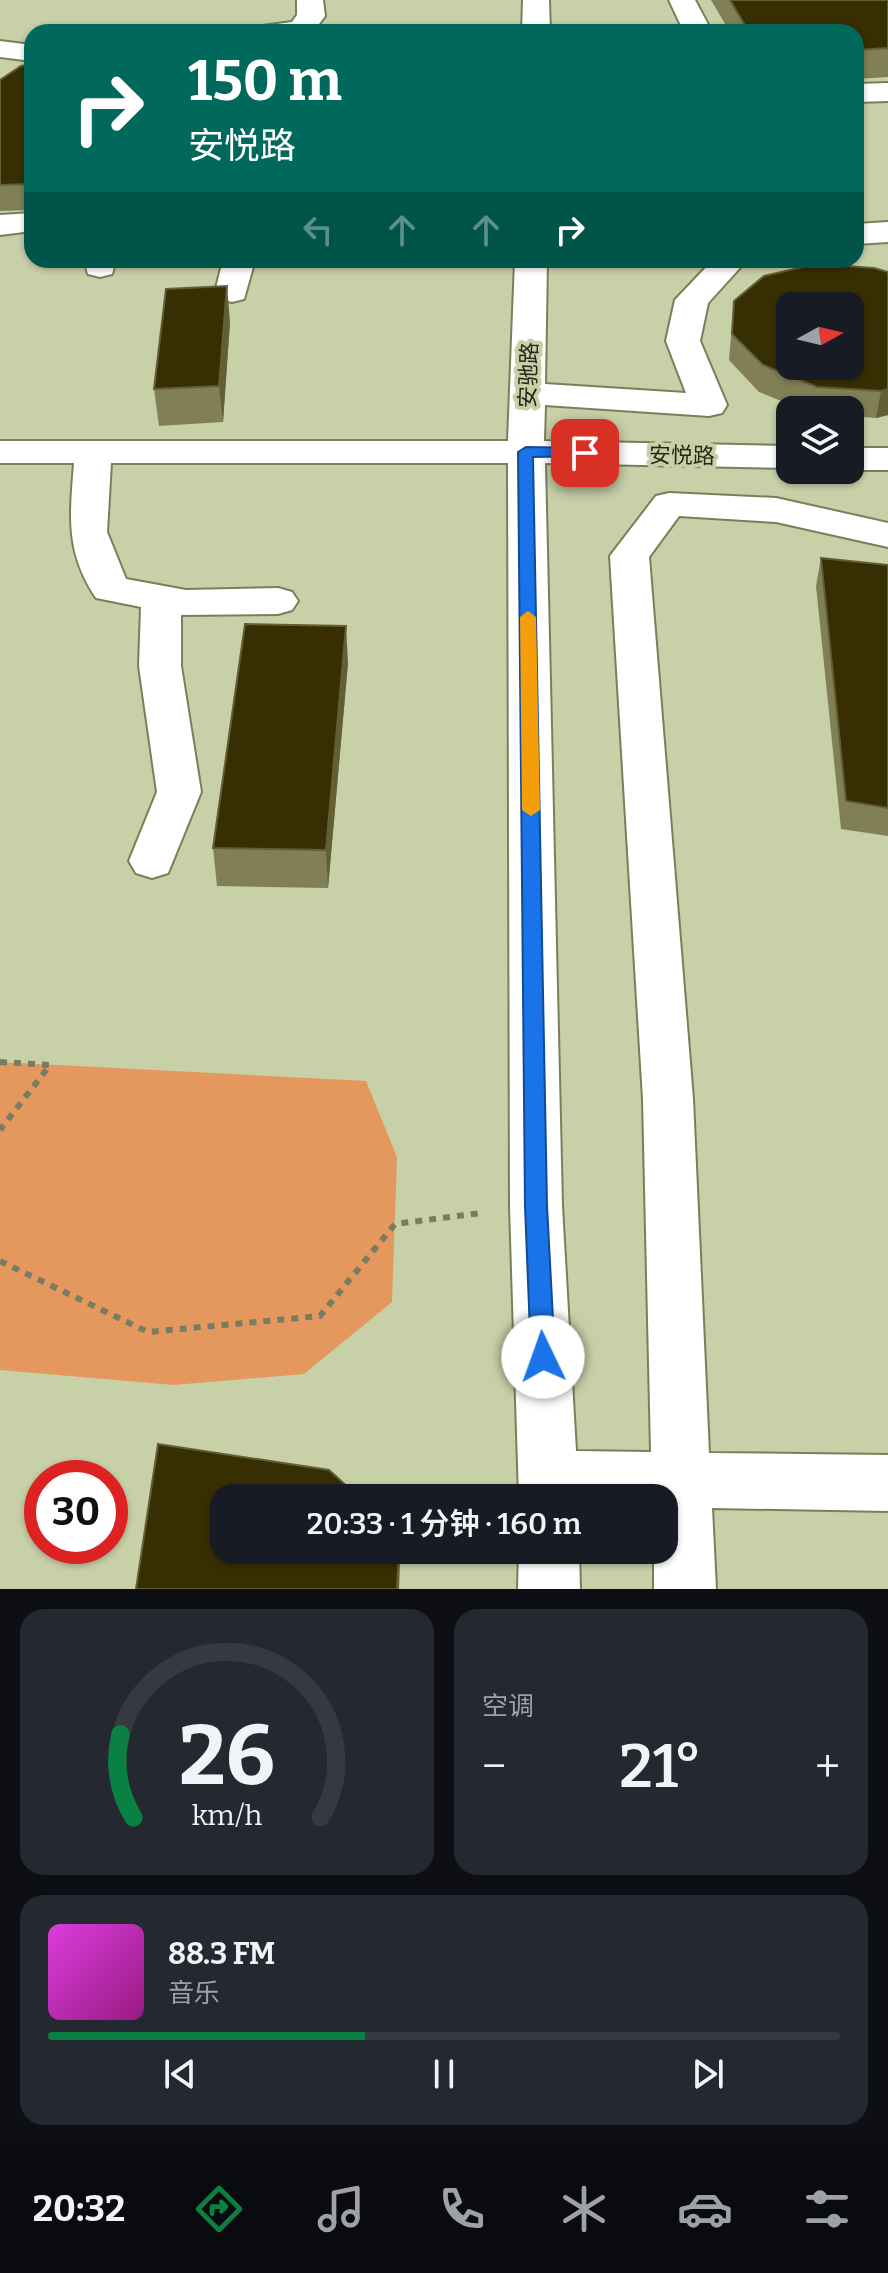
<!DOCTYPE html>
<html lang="zh">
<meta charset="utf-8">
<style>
:root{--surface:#171b24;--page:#242831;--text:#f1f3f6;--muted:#9ea1a6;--line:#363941;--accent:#0b8043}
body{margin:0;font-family:Bitter,"Noto Sans SC",serif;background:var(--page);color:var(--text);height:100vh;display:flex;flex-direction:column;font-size:30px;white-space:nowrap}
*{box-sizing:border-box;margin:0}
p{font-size:26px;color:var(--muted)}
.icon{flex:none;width:44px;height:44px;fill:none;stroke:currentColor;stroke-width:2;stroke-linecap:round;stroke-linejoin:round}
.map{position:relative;height:1589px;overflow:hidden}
.drawer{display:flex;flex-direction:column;gap:20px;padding:20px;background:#0d0f14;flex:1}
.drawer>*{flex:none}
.top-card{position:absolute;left:24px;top:24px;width:840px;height:244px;border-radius:24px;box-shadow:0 2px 6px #0004;background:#00695c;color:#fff;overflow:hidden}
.needle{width:52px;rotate:82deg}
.fabs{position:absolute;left:776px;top:292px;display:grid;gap:16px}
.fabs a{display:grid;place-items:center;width:88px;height:88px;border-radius:16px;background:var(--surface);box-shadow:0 2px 6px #0004;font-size:40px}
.speed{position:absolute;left:24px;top:1460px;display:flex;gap:16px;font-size:40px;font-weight:700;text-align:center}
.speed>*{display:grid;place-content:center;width:104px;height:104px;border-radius:50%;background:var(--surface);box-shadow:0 2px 6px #0004;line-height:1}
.speed .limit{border:12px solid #d22;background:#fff;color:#111}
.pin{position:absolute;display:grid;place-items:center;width:68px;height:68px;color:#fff;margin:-34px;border-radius:16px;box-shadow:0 4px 12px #0006}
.me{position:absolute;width:88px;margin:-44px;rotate:357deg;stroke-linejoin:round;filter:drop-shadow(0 0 6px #0008)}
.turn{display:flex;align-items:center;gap:28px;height:168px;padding:0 32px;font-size:36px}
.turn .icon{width:104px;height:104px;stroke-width:2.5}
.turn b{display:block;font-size:56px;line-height:68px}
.lanes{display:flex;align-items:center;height:76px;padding:0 32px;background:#0003;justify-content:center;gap:40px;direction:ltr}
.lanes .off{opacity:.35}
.big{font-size:60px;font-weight:600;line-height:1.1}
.drawer .card{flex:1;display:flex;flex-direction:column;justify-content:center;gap:12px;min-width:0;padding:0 28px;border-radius:24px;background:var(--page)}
.drawer .dial{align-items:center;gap:0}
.dial svg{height:208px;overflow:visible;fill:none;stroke:var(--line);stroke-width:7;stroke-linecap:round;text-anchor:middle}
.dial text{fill:var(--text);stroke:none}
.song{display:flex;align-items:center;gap:24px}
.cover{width:96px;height:96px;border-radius:12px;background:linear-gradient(135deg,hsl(300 70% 55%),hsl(310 70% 35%))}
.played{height:8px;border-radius:4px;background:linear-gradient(90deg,var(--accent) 40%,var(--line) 40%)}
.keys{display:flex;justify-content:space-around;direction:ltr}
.heat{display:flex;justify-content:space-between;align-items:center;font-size:44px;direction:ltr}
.drawer .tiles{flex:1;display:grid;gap:20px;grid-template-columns:1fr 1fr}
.card:last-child{grid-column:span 2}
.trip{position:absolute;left:210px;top:1484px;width:468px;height:80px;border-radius:24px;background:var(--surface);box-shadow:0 2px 6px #0004;font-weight:600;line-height:80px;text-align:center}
.tabs{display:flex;height:128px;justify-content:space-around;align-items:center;background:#090b0e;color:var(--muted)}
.tabs .icon{width:56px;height:56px}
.tabs .selected{color:var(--accent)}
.tabs b{font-size:36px;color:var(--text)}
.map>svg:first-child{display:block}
</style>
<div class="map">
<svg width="888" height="1589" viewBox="0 0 888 1589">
<rect width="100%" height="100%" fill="#c8d0a8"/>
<!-- green -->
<path fill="#e5985e" d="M 0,1062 L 366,1081 L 397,1157 L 392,1302 L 304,1374 L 174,1385 L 0,1370 Z"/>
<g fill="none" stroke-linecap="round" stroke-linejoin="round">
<!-- minor casing -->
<g stroke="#787f59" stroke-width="4">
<path id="minor" d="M 297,0 L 323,0 L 325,16 L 313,32 L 258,32 L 262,26 L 292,22 L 297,15 Z
M 523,0 L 549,0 L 550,32 L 522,32 Z
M 669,0 L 695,0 L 712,32 L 684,32 Z
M 0,41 L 32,45 L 32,61 L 0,57 Z
M 888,83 L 888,101 L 856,102 L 856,84 Z
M 32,213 L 32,231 L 0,235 L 0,215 Z
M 888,222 L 888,242 L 856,244 L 856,224 Z
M 84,260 L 116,260 L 112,274 L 100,277 L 88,274 Z
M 223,260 L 255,260 L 244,299 L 232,302 L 220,299 L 215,292 Z
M 515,260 L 547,260 L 545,384 L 686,393 L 666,341 L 675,300 L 713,260 L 747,260 L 708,303 L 700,341 L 727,405 L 722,413 L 709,416 L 545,405 L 544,441 L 790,446 L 790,468 L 545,463 L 562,1206 L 576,1451 L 651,1452 L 643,1099 L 610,556 L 656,496 L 669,493 L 776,498 L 888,523 L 888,547 L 776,522 L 679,516 L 649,557 L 693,1099 L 709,1453 L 888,1455 L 888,1511 L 712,1508 L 716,1589 L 654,1589 L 654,1550 L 664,1550 L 664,1498 L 519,1498 L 510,1206 L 508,463 L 111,463 L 107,532 L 126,579 L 186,590 L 278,588 L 292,592 L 298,601 L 292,610 L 278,614 L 181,615 L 181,666 L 201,792 L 168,873 L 152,878 L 136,873 L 129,861 L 157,792 L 139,666 L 141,607 L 96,598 C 65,551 70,516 74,463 L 0,463 L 0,441 L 508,441 Z
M 850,448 L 888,448 L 888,470 L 850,470 Z
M 519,1550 L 579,1550 L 580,1589 L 518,1589 Z"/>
</g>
<!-- path -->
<path stroke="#787d61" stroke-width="6" stroke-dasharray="7 7" stroke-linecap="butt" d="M 0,1062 L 50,1065 L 0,1130
M 0,1261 L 148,1332 L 320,1316 L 395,1224 L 481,1213"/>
<!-- minor -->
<use href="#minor" fill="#fff" fill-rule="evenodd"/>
</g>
<!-- wall -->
<path fill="#807f56" d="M 711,0 L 888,0 L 888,77 L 856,79 L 856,32 L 730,32 Z
M 32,64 L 32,210 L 0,211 L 0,80 Z
M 888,272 L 888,415 L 876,418 L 850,416 L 850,410 L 804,410 L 759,392 L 729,360 L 734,301 Z
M 230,322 L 223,422 L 159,426 L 154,389 Z
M 821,558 L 888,565 L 888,836 L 841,829 L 816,586 Z
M 348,663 L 328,888 L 217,886 L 213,848 Z"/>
<!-- shaded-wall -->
<path fill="#625f35" d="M 227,286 L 230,322 L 223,422 L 219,386 Z
M 888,389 L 888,415 L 876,418 L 881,391 Z
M 346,626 L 348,663 L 328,888 L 326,850 Z
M 399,1550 L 400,1550 L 400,1562 L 399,1589 L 397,1589 Z"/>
<!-- building -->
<path fill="#372e04" stroke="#625f35" stroke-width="2" fill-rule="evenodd" d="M 730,0 L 888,0 L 888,48 L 856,50 L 856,32 L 749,32 Z
M 32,64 L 32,190 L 28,184 L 0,185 L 0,80 L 21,66 Z
M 816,264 L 874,268 L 888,272 L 888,389 L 881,391 L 817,387 L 763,365 L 732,334 L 734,301 L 764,276 ZM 790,306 L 850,306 L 850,366 L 790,366 Z
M 227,286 L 219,386 L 154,389 L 166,289 Z
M 821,558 L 888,565 L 888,808 L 846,801 Z
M 245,624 L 346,626 L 326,850 L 213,848 Z
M 158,1444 L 329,1470 L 360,1498 L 224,1498 L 224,1550 L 399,1550 L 397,1589 L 136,1589 Z"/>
<!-- route -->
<path fill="#1a73e8" stroke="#114b97" stroke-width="2" d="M 585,448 L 592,453 L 590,456 L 533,457 L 547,1206 L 555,1357 L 551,1365 L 543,1368 L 535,1365 L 531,1357 L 525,1206 L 518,452 L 526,447 Z"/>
<!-- slow -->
<path fill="#f59e0b" d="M 528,611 L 536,617 L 540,810 L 531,816 L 522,810 L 520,617 Z"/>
<g text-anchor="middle" stroke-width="8" stroke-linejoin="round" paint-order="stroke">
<!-- street labels -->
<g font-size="22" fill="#262919" stroke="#c8d0a8">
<text transform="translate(528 375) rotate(-88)" y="8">安驰路</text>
<text transform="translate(682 455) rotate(1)" y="8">安悦路</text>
</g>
</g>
</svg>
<div class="fabs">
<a><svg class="needle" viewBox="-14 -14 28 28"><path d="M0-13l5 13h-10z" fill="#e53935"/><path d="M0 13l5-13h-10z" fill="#9ea1a6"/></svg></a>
<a><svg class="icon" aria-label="layers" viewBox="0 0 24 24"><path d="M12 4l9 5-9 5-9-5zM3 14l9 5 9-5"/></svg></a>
</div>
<div class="speed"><div class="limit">30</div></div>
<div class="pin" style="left:585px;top:453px;background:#d93025"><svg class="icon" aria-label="arrive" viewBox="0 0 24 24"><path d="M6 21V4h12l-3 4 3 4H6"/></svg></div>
<svg class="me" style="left:543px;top:1357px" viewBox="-20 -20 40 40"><circle r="19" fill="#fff"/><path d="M0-13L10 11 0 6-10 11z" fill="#1a73e8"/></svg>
<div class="trip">20:33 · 1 分钟 · 160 m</div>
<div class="top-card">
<div class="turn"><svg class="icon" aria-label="right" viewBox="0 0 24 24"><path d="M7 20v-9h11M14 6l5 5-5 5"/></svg><div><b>150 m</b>安悦路</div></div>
<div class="lanes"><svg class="icon off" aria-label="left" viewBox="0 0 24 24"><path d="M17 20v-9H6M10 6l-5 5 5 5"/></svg><svg class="icon off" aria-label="ahead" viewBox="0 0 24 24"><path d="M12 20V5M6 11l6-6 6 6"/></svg><svg class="icon off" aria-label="ahead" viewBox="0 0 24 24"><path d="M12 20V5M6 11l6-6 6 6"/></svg><svg class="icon" aria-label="right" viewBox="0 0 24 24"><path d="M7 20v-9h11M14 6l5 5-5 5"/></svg></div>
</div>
</div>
<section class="drawer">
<div class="tiles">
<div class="card dial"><svg viewBox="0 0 100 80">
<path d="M14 69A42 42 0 1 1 86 69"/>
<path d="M14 69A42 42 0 0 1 9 37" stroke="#0b8043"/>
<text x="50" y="56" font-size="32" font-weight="700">26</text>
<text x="50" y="72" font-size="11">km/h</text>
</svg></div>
<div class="card"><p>空调</p>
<div class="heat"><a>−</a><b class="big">21°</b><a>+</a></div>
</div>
<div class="card">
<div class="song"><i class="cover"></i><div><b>88.3 FM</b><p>音乐</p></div></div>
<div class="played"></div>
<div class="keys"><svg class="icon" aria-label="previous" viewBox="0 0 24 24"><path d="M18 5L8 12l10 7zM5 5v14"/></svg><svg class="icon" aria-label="pause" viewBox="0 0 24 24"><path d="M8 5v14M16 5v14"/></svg><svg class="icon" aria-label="next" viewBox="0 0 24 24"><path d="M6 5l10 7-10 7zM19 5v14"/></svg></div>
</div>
</div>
</section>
<nav class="tabs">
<b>20:32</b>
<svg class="icon selected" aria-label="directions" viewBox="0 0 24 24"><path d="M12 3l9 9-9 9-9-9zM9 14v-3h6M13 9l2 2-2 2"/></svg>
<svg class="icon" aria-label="music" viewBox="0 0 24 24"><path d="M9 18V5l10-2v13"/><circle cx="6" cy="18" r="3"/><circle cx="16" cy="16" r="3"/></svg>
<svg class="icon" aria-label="phone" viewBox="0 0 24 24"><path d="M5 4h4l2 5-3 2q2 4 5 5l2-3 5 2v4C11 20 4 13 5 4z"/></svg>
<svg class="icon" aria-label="climate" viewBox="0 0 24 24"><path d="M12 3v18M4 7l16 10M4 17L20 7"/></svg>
<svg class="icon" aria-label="car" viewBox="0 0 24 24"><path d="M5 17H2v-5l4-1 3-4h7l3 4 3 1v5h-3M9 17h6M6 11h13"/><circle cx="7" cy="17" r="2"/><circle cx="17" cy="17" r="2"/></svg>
<svg class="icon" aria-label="filters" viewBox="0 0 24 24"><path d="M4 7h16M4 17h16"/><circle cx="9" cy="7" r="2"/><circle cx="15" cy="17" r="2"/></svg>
</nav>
